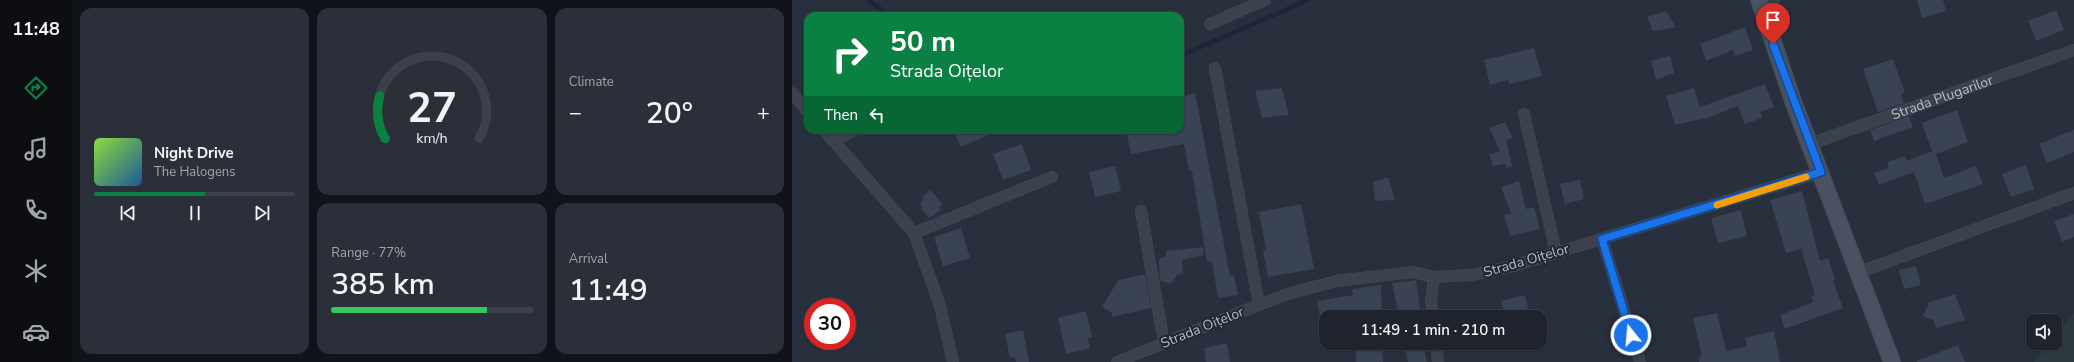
<!DOCTYPE html>
<meta charset="utf-8">
<style>
:root{--surface:#1e232e;--page:#2b2f3a;--text:#f1f3f6;--muted:#a1a4aa;--line:#3c404a;--accent:#0b8043}
body{margin:0;font-family:"Nunito Sans",sans-serif;background:var(--page);color:var(--text);height:100vh;display:flex;flex-direction:column;font-size:15px;white-space:nowrap}
*{box-sizing:border-box;margin:0}
p{font-size:13px;color:var(--muted)}
.icon{flex:none;width:22px;height:22px;fill:none;stroke:currentColor;stroke-width:2;stroke-linecap:round;stroke-linejoin:round}
.map{position:relative;flex:1;overflow:hidden}
.panel{display:flex;flex-direction:column;gap:8px;padding:8px;background:#101319;width:720px}
.panel>*{flex:none}
.hud{position:absolute;left:12px;top:12px;width:380px;height:122px;border-radius:12px;box-shadow:0 1px 3px #0004,0 0 0 1px var(--line);background:#0b8043;color:#fff;overflow:hidden}
.fabs{position:absolute;left:1234px;top:314px;display:grid;gap:8px}
.fabs a{display:grid;place-items:center;width:36px;height:36px;border-radius:8px;background:var(--surface);box-shadow:0 1px 3px #0004,0 0 0 1px var(--line);font-size:20px}
.speed{position:absolute;left:12px;top:298px;display:flex;gap:8px;font-size:20px;font-weight:700;text-align:center}
.speed>*{display:grid;place-content:center;width:52px;height:52px;border-radius:50%;background:var(--surface);box-shadow:0 1px 3px #0004,0 0 0 1px var(--line);line-height:1}
.speed .limit{border:6px solid #d22;background:#fff;color:#111}
.pin{position:absolute;display:grid;place-items:center;width:34px;height:34px;color:#fff;margin:-41px -17px;border-radius:50% 50% 50% 0;rotate:-45deg;box-shadow:0 0 4px #0007}
.pin .icon{rotate:45deg}
.me{position:absolute;width:44px;margin:-22px;rotate:343deg;stroke-linejoin:round;filter:drop-shadow(0 0 3px #0008)}
.turn{display:flex;align-items:center;gap:14px;height:84px;padding:0 20px;font-size:18px}
.turn .icon{width:52px;height:52px;stroke-width:2.5}
.turn b{display:block;font-size:28px;line-height:34px}
.then{display:flex;align-items:center;height:38px;padding:0 20px;background:#0003;gap:8px;font-size:15px}
.big{font-size:30px;font-weight:600;line-height:1.1}
.panel .widget{flex:1;display:flex;flex-direction:column;justify-content:center;gap:6px;min-width:0;padding:0 14px;border-radius:12px;background:var(--page)}
.panel .dial{align-items:center;gap:0}
.dial svg{height:104px;overflow:visible;fill:none;stroke:var(--line);stroke-width:7;stroke-linecap:round;text-anchor:middle}
.dial text{fill:var(--text);stroke:none}
.song{display:flex;align-items:center;gap:12px}
.cover{width:48px;height:48px;border-radius:6px;background:linear-gradient(135deg,hsl(90 70% 55%),hsl(210 70% 35%))}
.played{height:4px;border-radius:2px;background:linear-gradient(90deg,var(--accent) 55%,var(--line) 55%)}
.keys{display:flex;justify-content:space-around;direction:ltr}
.heat{display:flex;justify-content:space-between;align-items:center;font-size:22px;direction:ltr}
.charge{height:6px;border-radius:3px;background:linear-gradient(90deg,#34c759 77%,var(--line) 0)}
.panel .tiles{flex:1;display:grid;gap:8px;grid-template-columns:repeat(3,1fr)}
.widget:first-child{grid-row:span 2}
.trip{position:absolute;left:527px;top:310px;width:228px;height:40px;border-radius:12px;background:var(--surface);box-shadow:0 1px 3px #0004,0 0 0 1px var(--line);font-weight:600;line-height:40px;text-align:center}
main{display:flex;flex:1;min-height:0}
.tab-bar{display:flex;flex-direction:column;width:72px;justify-content:space-around;align-items:center;background:#0c0e12;color:var(--muted)}
.tab-bar .icon{width:28px;height:28px}
.tab-bar .on{color:var(--accent)}
.tab-bar b{font-size:18px;color:var(--text)}
.map>svg:first-child{display:block}
</style>
<main>
<nav class="tab-bar">
<b>11:48</b>
<svg class="icon on" aria-label="directions" viewBox="0 0 24 24"><path d="M12 3l9 9-9 9-9-9zM9 14v-3h6M13 9l2 2-2 2"/></svg>
<svg class="icon" aria-label="music" viewBox="0 0 24 24"><path d="M9 18V5l10-2v13"/><circle cx="6" cy="18" r="3"/><circle cx="16" cy="16" r="3"/></svg>
<svg class="icon" aria-label="phone" viewBox="0 0 24 24"><path d="M5 4h4l2 5-3 2q2 4 5 5l2-3 5 2v4C11 20 4 13 5 4z"/></svg>
<svg class="icon" aria-label="climate" viewBox="0 0 24 24"><path d="M12 3v18M4 7l16 10M4 17L20 7"/></svg>
<svg class="icon" aria-label="car" viewBox="0 0 24 24"><path d="M5 17H2v-5l4-1 3-4h7l3 4 3 1v5h-3M9 17h6M6 11h13"/><circle cx="7" cy="17" r="2"/><circle cx="17" cy="17" r="2"/></svg>
</nav>
<section class="panel">
<div class="tiles">
<div class="widget">
<div class="song"><i class="cover"></i><div><b>Night Drive</b><p>The Halogens</p></div></div>
<div class="played"></div>
<div class="keys"><svg class="icon" aria-label="previous" viewBox="0 0 24 24"><path d="M18 5L8 12l10 7zM5 5v14"/></svg><svg class="icon" aria-label="pause" viewBox="0 0 24 24"><path d="M8 5v14M16 5v14"/></svg><svg class="icon" aria-label="next" viewBox="0 0 24 24"><path d="M6 5l10 7-10 7zM19 5v14"/></svg></div>
</div>
<div class="widget dial"><svg viewBox="0 0 100 80">
<path d="M14 69A42 42 0 1 1 86 69"/>
<path d="M14 69A42 42 0 0 1 10 36" stroke="#0b8043"/>
<text x="50" y="56" font-size="32" font-weight="700">27</text>
<text x="50" y="72" font-size="11">km/h</text>
</svg></div>
<div class="widget"><p>Climate</p>
<div class="heat"><a>−</a><b class="big">20°</b><a>+</a></div>
</div>
<div class="widget"><p>Range · 77%</p><b class="big">385 km</b><div class="charge"></div></div>
<div class="widget"><p>Arrival</p><b class="big">11:49</b></div>
</div>
</section>
<div class="map">
<svg width="1282" height="362" viewBox="0 0 1282 362">
<rect width="100%" height="100%" fill="#282f3d"/>
<!-- green -->
<path fill="#2a3a3e" d="M 1282,313 L 1282,362 L 1242,362 L 1257,343 L 1263,343 L 1263,336 Z"/>
<g fill="none" stroke-linecap="round" stroke-linejoin="round">
<!-- stream -->
<path stroke="#1c263a" stroke-width="4.5" d="M 76,0 L 98,16
M 388,56 L 516,0"/>
</g>
<!-- building -->
<path fill="#3a4353" d="M 1125,0 L 1151,0 L 1154,11 L 1130,18 Z
M 1264,10 L 1272,30 L 1244,41 L 1236,21 Z
M 874,11 L 884,27 L 861,31 L 855,17 Z
M 953,27 L 961,50 L 943,56 L 941,50 L 914,61 L 908,44 Z
M 742,48 L 750,76 L 717,84 L 716,80 L 698,85 L 692,60 Z
M 878,56 L 882,73 L 864,80 L 859,61 Z
M 1101,59 L 1113,92 L 1109,94 L 1112,103 L 1086,112 L 1071,69 Z
M 973,84 L 982,107 L 968,112 L 970,118 L 953,124 L 946,106 L 918,117 L 883,125 L 874,96 L 902,88 L 908,107 Z
M 490,88 L 497,115 L 470,118 L 463,91 Z
M 403,93 L 438,276 L 442,275 L 446,295 L 426,298 L 420,261 L 415,262 L 400,171 L 397,171 L 392,144 L 339,154 L 334,130 L 388,130 L 388,97 Z
M 1165,110 L 1176,142 L 1144,154 L 1152,178 L 1184,166 L 1191,184 L 1133,204 L 1122,172 L 1087,185 L 1082,173 L 1097,168 L 1095,162 L 1113,156 L 1114,161 L 1140,151 L 1130,123 Z
M 1117,116 L 1121,127 L 1082,141 L 1078,130 Z
M 713,122 L 721,138 L 714,140 L 720,166 L 715,168 L 713,164 L 701,166 L 697,154 L 708,151 L 697,128 Z
M 161,130 L 208,130 L 169,147 Z
M 1282,130 L 1282,152 L 1255,163 L 1247,144 Z
M 230,144 L 239,170 L 211,180 L 201,154 Z
M 1234,165 L 1242,189 L 1219,197 L 1210,174 Z
M 323,166 L 329,191 L 303,197 L 297,172 Z
M 596,177 L 603,200 L 583,201 L 581,182 Z
M 788,180 L 792,199 L 773,204 L 768,184 Z
M 727,181 L 734,209 L 742,207 L 748,229 L 718,236 L 712,215 L 719,213 L 709,187 Z
M 139,190 L 151,205 L 146,207 L 149,210 L 137,218 L 129,209 L 131,208 L 128,203 L 131,200 L 131,196 Z
M 1010,191 L 1028,261 L 1036,258 L 1043,279 L 1041,280 L 1051,308 L 993,329 L 988,315 L 1021,302 L 1019,296 L 1023,295 L 1009,249 L 994,253 L 978,200 Z
M 509,204 L 522,269 L 476,277 L 471,250 L 474,249 L 467,212 Z
M 949,210 L 955,236 L 926,243 L 919,218 Z
M 1282,214 L 1282,237 L 1270,242 L 1262,221 Z
M 169,228 L 178,258 L 151,266 L 142,237 Z
M 411,247 L 412,255 L 390,260 L 391,274 L 385,275 L 378,284 L 368,280 L 367,259 L 374,256 L 374,251 Z
M 1124,266 L 1129,285 L 1112,289 L 1107,270 Z
M 353,274 L 359,308 L 320,317 L 320,313 L 310,307 L 326,280 Z
M 624,280 L 628,309 L 606,312 L 600,283 Z
M 589,285 L 590,315 L 574,317 L 528,317 L 525,301 L 561,295 L 560,289 Z
M 1163,294 L 1173,320 L 1144,328 L 1141,320 L 1130,316 L 1136,306 L 1135,303 Z
M 733,295 L 737,312 L 714,317 L 709,301 Z
M 294,311 L 300,337 L 296,338 L 298,348 L 274,354 L 266,318 Z
M 925,313 L 934,351 L 955,346 L 953,338 L 982,331 L 988,362 L 907,362 L 907,357 L 910,356 L 901,318 Z
M 231,330 L 237,362 L 224,362 L 223,357 L 218,358 L 213,334 Z
M 435,343 L 438,362 L 414,362 L 412,348 Z
M 564,343 L 590,343 L 591,362 L 564,362 Z
M 612,343 L 631,343 L 635,362 L 616,362 Z
M 1166,345 L 1173,362 L 1125,362 L 1125,361 Z"/>
<g fill="none" stroke-linecap="round" stroke-linejoin="round">
<!-- street casing -->
<g stroke="#454b57" stroke-width="12">
<g id="street">
<path d="M 968,5 L 982,0"/>
<path d="M 418,24 L 473,0"/>
<path d="M 423,68 L 467,305"/>
<path d="M 0,93 L 16,112"/>
<path d="M 732,114 L 764,252"/>
<path d="M 32,130 L 122,233 L 148,306 L 161,362"/>
<path d="M 41,141 L 63,130"/>
<path id="s1" d="M 1018,144 L 1282,50"/>
<path d="M 349,211 L 372,343"/>
<path d="M 122,233 L 260,177"/>
<path d="M 810,239 L 848,362"/>
<path d="M 1065,273 L 1282,193"/>
<path d="M 641,317 L 639,302 L 642,277"/>
<path d="M 644,343 L 646,362"/>
<path d="M 325,362 L 492,295 L 544,281 L 621,272 L 642,277 L 680,275 L 721,266 L 1029,172"/>
</g>
</g>
<!-- secondary casing -->
<g stroke="#454b57" stroke-width="18">
<path id="secondary" d="M 967,0 L 1001,101 L 1100,362"/>
</g>
<!-- street -->
<use href="#street" stroke="#3b424d" stroke-width="11"/>
<!-- secondary -->
<use href="#secondary" stroke="#4a5160" stroke-width="16"/>
</g>
<g fill="none" stroke-linecap="round" stroke-linejoin="round">
<!-- route casing -->
<g stroke="#114b97" stroke-width="10">
<path id="route" d="M 839,335 L 810,239 L 1029,172 L 981,44"/>
</g>
<!-- route -->
<use href="#route" stroke="#1a73e8" stroke-width="7"/>
<!-- slow -->
<path stroke="#f59e0b" stroke-width="7" d="M 925,205 L 1014,177"/>
</g>
<g text-anchor="middle" stroke-width="4" stroke-linejoin="round" paint-order="stroke">
<!-- street labels -->
<g font-size="14" fill="#b8bdc8" stroke="#202733">
<text dy="5" stroke="none"><textPath href="#s1" startOffset="140">Strada Plugarilor</textPath></text>
<text transform="translate(734 260) rotate(-16)" y="5">Strada Oițelor</text>
<text transform="translate(410 327) rotate(-22)" y="5">Strada Oițelor</text>
</g>
</g>
</svg>
<div class="fabs">
<a><svg class="icon" aria-label="sound" viewBox="0 0 24 24"><path d="M4 9h4l5-4v14l-5-4H4zM17 9q2 3 0 6"/></svg></a>
</div>
<div class="speed"><div class="limit">30</div></div>
<div class="pin" style="left:981px;top:44px;background:#d93025"><svg class="icon" aria-label="arrive" viewBox="0 0 24 24"><path d="M6 21V4h12l-3 4 3 4H6"/></svg></div>
<svg class="me" style="left:839px;top:335px" viewBox="-20 -20 40 40"><circle r="17" fill="#1a73e8" stroke="#fff" stroke-width="3"/><path d="M0-11L8 9 0 5-8 9z" fill="#fff"/></svg>
<div class="trip">11:49 · 1 min · 210 m</div>
<div class="hud">
<div class="turn"><svg class="icon" aria-label="right" viewBox="0 0 24 24"><path d="M7 20v-9h11M14 6l5 5-5 5"/></svg><div><b>50 m</b>Strada Oițelor</div></div>
<div class="then">Then<svg class="icon" aria-label="left" viewBox="0 0 24 24"><path d="M17 20v-9H6M10 6l-5 5 5 5"/></svg></div>
</div>
</div>
</main>
